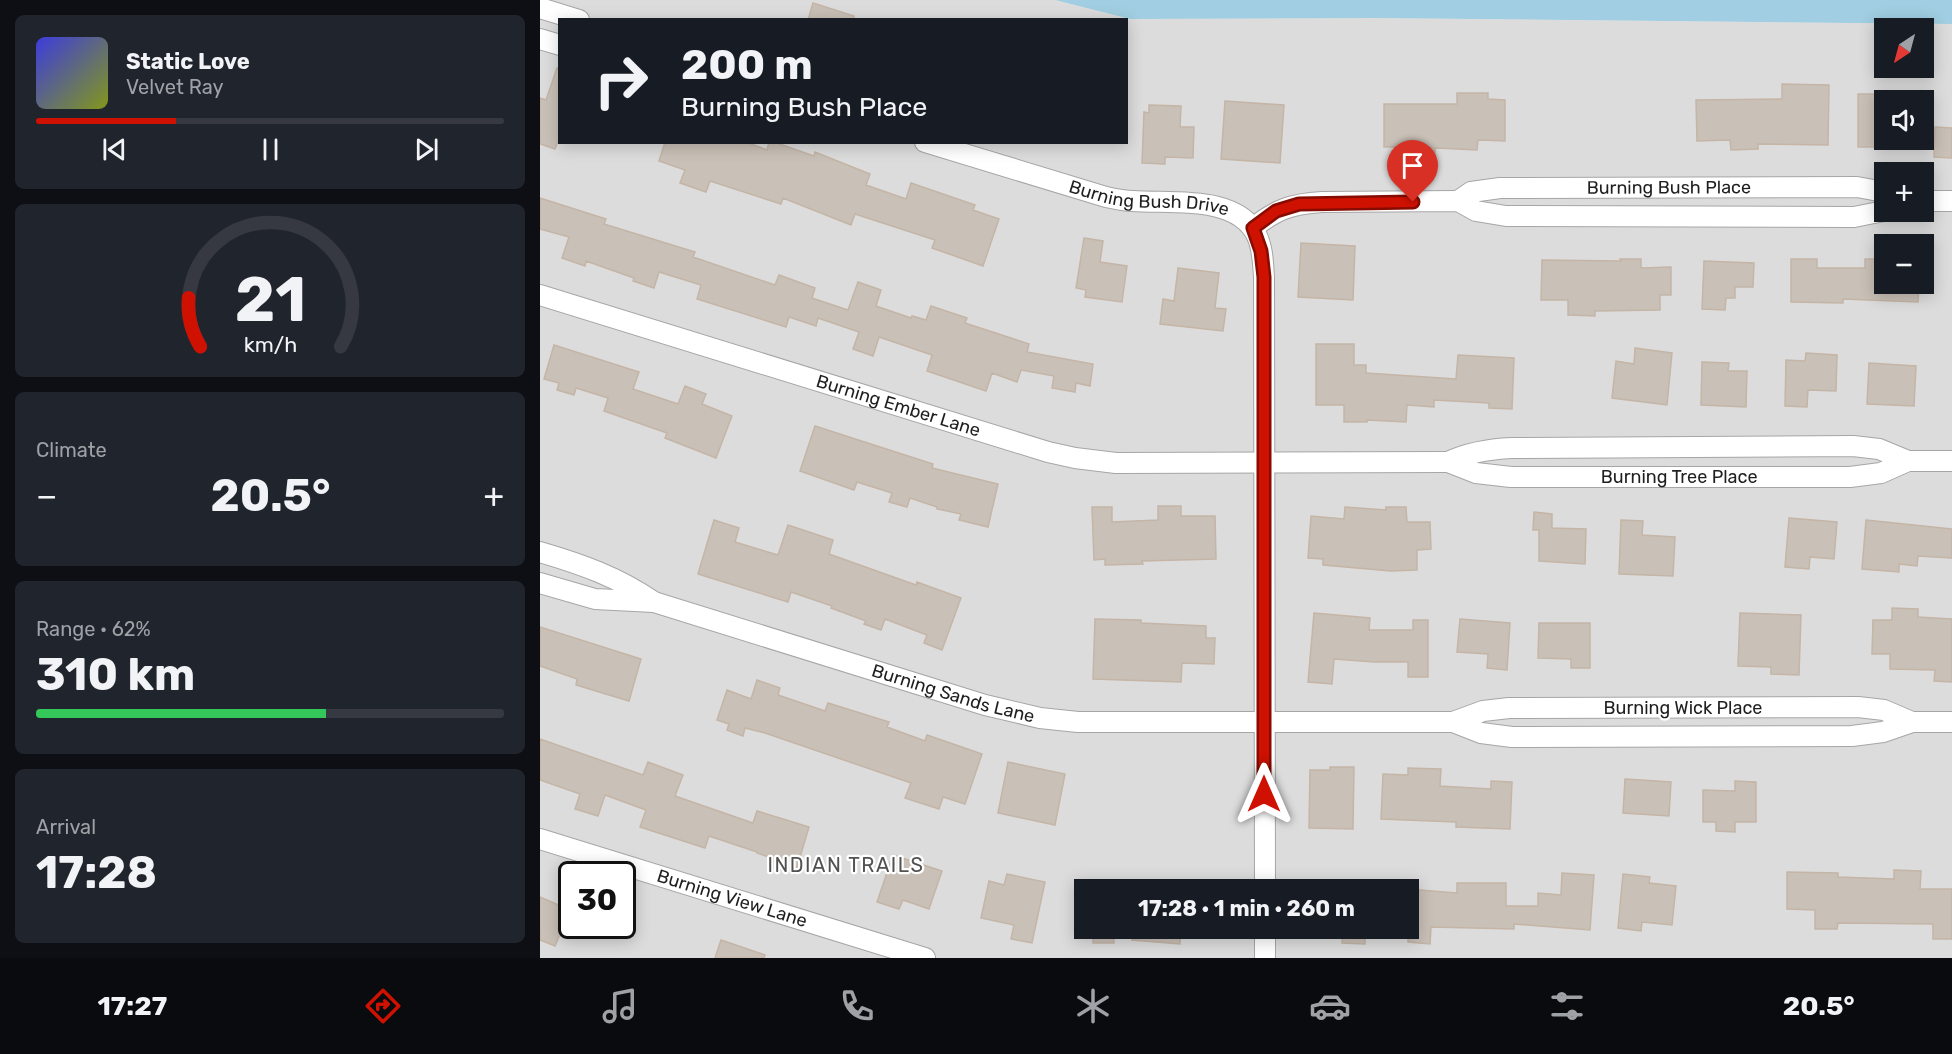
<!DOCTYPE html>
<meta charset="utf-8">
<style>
:root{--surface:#171b24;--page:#20242c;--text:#f1f3f6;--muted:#9ea1a6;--line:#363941;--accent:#ce1100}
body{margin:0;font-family:Rubik,sans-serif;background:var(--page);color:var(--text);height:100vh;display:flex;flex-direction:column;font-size:22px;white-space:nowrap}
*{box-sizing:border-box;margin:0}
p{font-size:20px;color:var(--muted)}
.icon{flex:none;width:33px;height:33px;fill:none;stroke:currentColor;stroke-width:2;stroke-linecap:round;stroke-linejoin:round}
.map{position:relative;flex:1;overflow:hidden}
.details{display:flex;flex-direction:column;gap:15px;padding:15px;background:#0d0f14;width:540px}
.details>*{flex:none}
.top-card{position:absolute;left:18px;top:18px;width:570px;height:126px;border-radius:0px;box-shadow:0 3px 15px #0003;background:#171b24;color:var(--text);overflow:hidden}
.needle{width:39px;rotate:216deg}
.tools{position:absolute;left:1334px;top:18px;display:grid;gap:12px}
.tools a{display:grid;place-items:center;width:60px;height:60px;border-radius:0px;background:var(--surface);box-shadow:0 3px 15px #0003;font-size:30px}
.speed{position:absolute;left:18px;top:861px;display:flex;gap:12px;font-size:30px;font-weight:700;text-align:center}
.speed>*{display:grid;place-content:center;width:78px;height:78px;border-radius:50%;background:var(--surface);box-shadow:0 3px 15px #0003;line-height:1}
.speed .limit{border:3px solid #111;border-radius:9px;background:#fff;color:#111}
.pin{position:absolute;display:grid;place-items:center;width:51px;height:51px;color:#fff;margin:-62px -26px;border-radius:50% 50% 50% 0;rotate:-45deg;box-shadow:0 0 6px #0007}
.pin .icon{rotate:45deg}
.me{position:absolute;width:66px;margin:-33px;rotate:0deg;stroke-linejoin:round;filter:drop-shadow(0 0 4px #0008)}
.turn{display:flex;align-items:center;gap:21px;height:126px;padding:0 24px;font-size:27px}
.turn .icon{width:78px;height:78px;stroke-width:2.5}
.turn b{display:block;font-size:42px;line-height:51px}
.big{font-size:45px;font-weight:700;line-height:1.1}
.details .card{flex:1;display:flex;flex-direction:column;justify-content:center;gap:9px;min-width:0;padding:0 21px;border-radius:9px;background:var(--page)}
.details .dial{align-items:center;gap:0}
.dial svg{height:156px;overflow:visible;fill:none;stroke:var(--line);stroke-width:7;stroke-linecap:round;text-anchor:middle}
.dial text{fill:var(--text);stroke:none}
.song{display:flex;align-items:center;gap:18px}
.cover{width:72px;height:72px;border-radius:9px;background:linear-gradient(135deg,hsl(240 70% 55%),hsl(70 70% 35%))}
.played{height:6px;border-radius:3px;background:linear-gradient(90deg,var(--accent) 30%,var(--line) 30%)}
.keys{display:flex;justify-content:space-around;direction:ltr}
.heat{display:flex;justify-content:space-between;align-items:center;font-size:33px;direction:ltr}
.charge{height:9px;border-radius:4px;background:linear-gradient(90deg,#34c759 62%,var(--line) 0)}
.trip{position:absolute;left:534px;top:879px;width:345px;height:60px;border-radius:0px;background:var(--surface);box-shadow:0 3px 15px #0003;font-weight:700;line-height:60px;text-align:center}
.tab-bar{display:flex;height:96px;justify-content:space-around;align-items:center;background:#090b0e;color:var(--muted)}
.tab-bar .icon{width:42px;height:42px}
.tab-bar .selected{color:var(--accent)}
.tab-bar b{font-size:27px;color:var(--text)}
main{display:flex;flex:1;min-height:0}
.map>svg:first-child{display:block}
</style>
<main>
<section class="details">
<div class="card">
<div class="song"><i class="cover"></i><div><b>Static Love</b><p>Velvet Ray</p></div></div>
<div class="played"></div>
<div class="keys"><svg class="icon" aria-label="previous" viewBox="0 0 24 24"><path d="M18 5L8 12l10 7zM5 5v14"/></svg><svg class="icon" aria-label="pause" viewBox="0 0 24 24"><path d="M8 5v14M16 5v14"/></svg><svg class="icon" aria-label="next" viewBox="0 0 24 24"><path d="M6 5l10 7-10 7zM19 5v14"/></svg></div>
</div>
<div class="card dial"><svg viewBox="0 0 100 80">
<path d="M14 69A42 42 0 1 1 86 69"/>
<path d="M14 69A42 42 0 0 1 8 44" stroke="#ce1100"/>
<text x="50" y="56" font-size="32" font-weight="700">21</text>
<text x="50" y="72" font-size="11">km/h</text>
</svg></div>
<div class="card"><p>Climate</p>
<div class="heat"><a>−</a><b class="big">20.5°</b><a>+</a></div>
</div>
<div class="card"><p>Range · 62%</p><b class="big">310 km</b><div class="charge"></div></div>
<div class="card"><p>Arrival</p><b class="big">17:28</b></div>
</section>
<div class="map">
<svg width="1412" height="958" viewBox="0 0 1412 958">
<rect width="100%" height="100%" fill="#f1eee4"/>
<!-- residential -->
<path fill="#dddcdc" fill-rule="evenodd" d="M 0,0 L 515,0 L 590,19 L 833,18 L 1412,24 L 1412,958 L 0,958 ZM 20,20 L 586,20 L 586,142 L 20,142 ZM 1344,28 L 1383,28 L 1383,68 L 1344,68 ZM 1344,100 L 1383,100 L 1383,140 L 1344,140 ZM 1344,172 L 1383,172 L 1383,212 L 1344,212 ZM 1344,244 L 1383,244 L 1383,284 L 1344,284 ZM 32,874 L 82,874 L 82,926 L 32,926 ZM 544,890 L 868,890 L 868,928 L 544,928 Z"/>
<!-- water -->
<path fill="#a1cee2" d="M 515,0 L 1412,0 L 1412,24 L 833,18 L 590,19 Z"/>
<!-- building -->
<path fill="#c9c0b7" stroke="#c4b5a6" stroke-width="1.5" d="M 273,3 L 314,16 L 314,20 L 268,20 Z
M 17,68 L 20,69 L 20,135 L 15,149 L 0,144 L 0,98 L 6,100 Z
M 1242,84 L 1289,85 L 1288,145 L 1218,144 L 1218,149 L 1191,150 L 1190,140 L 1157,141 L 1156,100 L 1242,99 Z
M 917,93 L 948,93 L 948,99 L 965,100 L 965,141 L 938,140 L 937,150 L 895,148 L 895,162 L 874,162 L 874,147 L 844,147 L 844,104 L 917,104 Z
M 1318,94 L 1344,94 L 1344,137 L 1339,137 L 1339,147 L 1318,147 Z
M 685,101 L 744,105 L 740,163 L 681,159 Z
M 609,105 L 641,106 L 640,127 L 654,127 L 653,158 L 625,157 L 625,164 L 602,163 L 604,112 L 609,113 Z
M 1395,127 L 1412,128 L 1412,158 L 1394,157 Z
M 125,142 L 206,142 L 227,150 L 229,142 L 234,142 L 274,156 L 275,152 L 330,174 L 326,185 L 366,199 L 371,183 L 435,205 L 433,210 L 459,219 L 443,266 L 392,248 L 395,240 L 315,214 L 311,225 L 243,198 L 241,204 L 170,181 L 166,192 L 140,183 L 145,170 L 119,161 Z
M 0,198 L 66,219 L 64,224 L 155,252 L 153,257 L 235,285 L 239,275 L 275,288 L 272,298 L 308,310 L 318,282 L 341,290 L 336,306 L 371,318 L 372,316 L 386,320 L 391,306 L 427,318 L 425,323 L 489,344 L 487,352 L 553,364 L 550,386 L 536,383 L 535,392 L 512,388 L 514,376 L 481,370 L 477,382 L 452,373 L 446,391 L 387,371 L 392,355 L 339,337 L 333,356 L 313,349 L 319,332 L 278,318 L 276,326 L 249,317 L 246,327 L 157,299 L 161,285 L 119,272 L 114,288 L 93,281 L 94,278 L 46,261 L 45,266 L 22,258 L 29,237 L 0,229 Z
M 544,238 L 563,241 L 560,262 L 587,266 L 582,302 L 545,297 L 546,290 L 536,288 Z
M 761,243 L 815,246 L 813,300 L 758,297 Z
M 1080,259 L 1101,259 L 1101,268 L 1131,267 L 1131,295 L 1120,295 L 1120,310 L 1055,311 L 1055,316 L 1028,315 L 1028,300 L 1001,300 L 1002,260 L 1081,261 Z
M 1251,259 L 1277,259 L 1277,268 L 1325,268 L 1325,259 L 1344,259 L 1344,284 L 1379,284 L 1378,302 L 1303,299 L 1303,303 L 1251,302 Z
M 1164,261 L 1214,263 L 1213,287 L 1195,287 L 1195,298 L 1186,298 L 1185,310 L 1162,309 Z
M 638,268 L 679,273 L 675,308 L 686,309 L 683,331 L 620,324 L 623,299 L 634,301 Z
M 776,344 L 814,344 L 814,365 L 826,365 L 826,373 L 916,379 L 918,355 L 974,358 L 972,409 L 949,408 L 949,403 L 894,400 L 894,407 L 867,405 L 866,422 L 827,420 L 827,422 L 804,422 L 804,405 L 776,405 Z
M 14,345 L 99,372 L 93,389 L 138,404 L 145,386 L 166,394 L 162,404 L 192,416 L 176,458 L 125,438 L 127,433 L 64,411 L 68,398 L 36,388 L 34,395 L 17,390 L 19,383 L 4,379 Z
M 1095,348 L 1132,353 L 1127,405 L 1072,398 L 1076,361 L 1094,364 Z
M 1266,353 L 1297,355 L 1296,391 L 1268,390 L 1267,407 L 1245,406 L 1246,360 L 1265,361 Z
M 1162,362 L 1189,363 L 1188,371 L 1207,371 L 1206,407 L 1161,405 Z
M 1329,363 L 1376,366 L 1374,406 L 1327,404 Z
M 275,426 L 393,464 L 392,468 L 458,484 L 448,527 L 419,520 L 421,514 L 397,509 L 397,507 L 370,498 L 367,507 L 349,502 L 352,493 L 317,482 L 314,490 L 260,471 Z
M 618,506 L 641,506 L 641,516 L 675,516 L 676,559 L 602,561 L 603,564 L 565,565 L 565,559 L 554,560 L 552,507 L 572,507 L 572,522 L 618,520 Z
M 805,507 L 846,510 L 846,507 L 866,507 L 867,522 L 890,522 L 891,549 L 877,550 L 877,570 L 851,571 L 783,565 L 783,559 L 768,558 L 771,516 L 804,519 Z
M 994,512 L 1012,514 L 1012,528 L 1046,529 L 1045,564 L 999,561 L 999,530 L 993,530 Z
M 1249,518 L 1297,522 L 1294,559 L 1270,557 L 1269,569 L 1245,567 Z
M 174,520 L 199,528 L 195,542 L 238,555 L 248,525 L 293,540 L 289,554 L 376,585 L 377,582 L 421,598 L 402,650 L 384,643 L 387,635 L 345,619 L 341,630 L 324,624 L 326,621 L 291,608 L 292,606 L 251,592 L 248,602 L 158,574 Z
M 1081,520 L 1103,521 L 1102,535 L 1135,537 L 1133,576 L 1079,574 Z
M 1326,520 L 1412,529 L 1412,558 L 1378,556 L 1377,566 L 1359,564 L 1359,572 L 1322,569 Z
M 1352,608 L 1378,609 L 1378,617 L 1412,619 L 1412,682 L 1394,681 L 1395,670 L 1350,669 L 1350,654 L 1332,654 L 1333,620 L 1352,620 Z
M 774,613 L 830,618 L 829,630 L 873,630 L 873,620 L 888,620 L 888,677 L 868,677 L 868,662 L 834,662 L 794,659 L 792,684 L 768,682 Z
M 1200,613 L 1261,615 L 1259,675 L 1231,674 L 1231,667 L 1198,666 Z
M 555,619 L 601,620 L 601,623 L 666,626 L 666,638 L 675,638 L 674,664 L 642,663 L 641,682 L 553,679 Z
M 920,619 L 970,623 L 967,670 L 947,668 L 948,654 L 917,652 Z
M 999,623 L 1050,623 L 1050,668 L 1031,668 L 1031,659 L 998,658 Z
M 0,627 L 101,659 L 89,701 L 36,685 L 37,679 L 0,666 Z
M 217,680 L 240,688 L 238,695 L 285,711 L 288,703 L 349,722 L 347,727 L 385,741 L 387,735 L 442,754 L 425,804 L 403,797 L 399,809 L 365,798 L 371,783 L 225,733 L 205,728 L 203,736 L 187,730 L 189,724 L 177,720 L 187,690 L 211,699 Z
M 0,739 L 103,775 L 108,762 L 143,775 L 135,796 L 213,823 L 217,811 L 269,827 L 255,874 L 231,867 L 234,859 L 217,853 L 217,852 L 169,836 L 165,848 L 100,827 L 106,810 L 65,795 L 58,816 L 35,809 L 40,794 L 0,780 Z
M 468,762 L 525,774 L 515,825 L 458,813 Z
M 790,767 L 814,767 L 813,829 L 769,828 L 770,770 L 790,770 Z
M 868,768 L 901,769 L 900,786 L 951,789 L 951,781 L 972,782 L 970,829 L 916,827 L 916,822 L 841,819 L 843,774 L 868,775 Z
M 1085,779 L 1131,782 L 1129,816 L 1083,813 Z
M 1195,781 L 1216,782 L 1216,822 L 1195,822 L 1195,832 L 1176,831 L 1176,822 L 1163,822 L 1163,790 L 1195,791 Z
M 353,855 L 402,871 L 389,909 L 363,900 L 359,909 L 337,902 Z
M 1354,870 L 1381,871 L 1380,889 L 1412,889 L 1412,939 L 1393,939 L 1393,924 L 1298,923 L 1297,929 L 1275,929 L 1275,910 L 1247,909 L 1247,872 L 1298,873 L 1298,877 L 1354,879 Z
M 1022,873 L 1054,875 L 1050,930 L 974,924 L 974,929 L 891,927 L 890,944 L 868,942 L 868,889 L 917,893 L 917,883 L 966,883 L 966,906 L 998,906 L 998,893 L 1021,895 Z
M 467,874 L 505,882 L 492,943 L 471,939 L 474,925 L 441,918 L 449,881 L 464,885 Z
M 1083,874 L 1110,877 L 1109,883 L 1136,886 L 1132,925 L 1102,922 L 1101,931 L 1078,928 Z
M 0,897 L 30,910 L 15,946 L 0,940 Z
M 553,928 L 573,928 L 574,943 L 553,943 Z
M 592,928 L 641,928 L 640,944 L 592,940 Z
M 803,928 L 825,928 L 825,944 L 802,943 Z
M 181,940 L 225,955 L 224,958 L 175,958 Z"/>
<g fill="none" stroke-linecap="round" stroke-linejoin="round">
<!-- minor casing -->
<g stroke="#a6a6a6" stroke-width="22">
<g id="minor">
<path d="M 0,8 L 39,20"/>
<path d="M 0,39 L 20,45"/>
<path id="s1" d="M 385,142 L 566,197 C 575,199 584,201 593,201 C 630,204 698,194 717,236 C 723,249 723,264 724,277 L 725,890"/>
<path id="s2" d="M 918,201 L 931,192 L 960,188 L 1317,187 L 1344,192"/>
<path d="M 1383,201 L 1412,201"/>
<path d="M 713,228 C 737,209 751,204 782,202 L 918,201 L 936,211 L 966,216 L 1314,217 L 1344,211"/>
<path id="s3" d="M 0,295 L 508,452 L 535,458 L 576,463 L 908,462"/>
<path id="s4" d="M 1368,461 L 1339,449 L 1313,446 L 972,448 C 949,449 929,452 908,462 L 936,473 L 971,477 L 1310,477 L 1341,473 L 1368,461 L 1412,461"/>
<path id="s5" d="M 0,552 C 41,564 78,577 114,602 L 445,705 L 500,718 L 538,722 L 913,722"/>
<path d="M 0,583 L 55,599 L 114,602"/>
<path d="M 1372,722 L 1344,710 L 1318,707 L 969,708 L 943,711 L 913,722 L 941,733 L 972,737 L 1312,736 L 1343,732 L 1372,722 L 1412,722"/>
<path id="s6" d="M 0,839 L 385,958"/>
<path d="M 725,928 L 725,958"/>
</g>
</g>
<!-- minor -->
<use href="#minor" stroke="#fff" stroke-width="20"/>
</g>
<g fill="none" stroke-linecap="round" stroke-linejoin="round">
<!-- route casing -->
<g stroke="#860b00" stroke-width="15">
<path id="route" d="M 724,794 L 724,277 L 721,251 L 713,228 L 736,211 L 759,204 L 873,202"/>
</g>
<!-- route -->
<use href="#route" stroke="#ce1100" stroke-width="10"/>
</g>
<g text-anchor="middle" stroke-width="4.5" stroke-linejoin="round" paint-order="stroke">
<!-- street labels -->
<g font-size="18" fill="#1f1f1f" stroke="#fff">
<text dy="6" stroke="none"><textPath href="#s2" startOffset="214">Burning Bush Place</textPath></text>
<text dy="6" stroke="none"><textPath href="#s1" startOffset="232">Burning Bush Drive</textPath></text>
<text dy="6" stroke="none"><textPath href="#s3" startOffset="375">Burning Ember Lane</textPath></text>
<text dy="6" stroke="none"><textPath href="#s4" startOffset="698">Burning Tree Place</textPath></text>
<text dy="6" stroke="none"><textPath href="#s5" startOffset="438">Burning Sands Lane</textPath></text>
<text x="1143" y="714">Burning Wick Place</text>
<text dy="6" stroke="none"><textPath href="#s6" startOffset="201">Burning View Lane</textPath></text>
</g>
<!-- neighbourhood labels -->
<g font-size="20" letter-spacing="1.5" fill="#525252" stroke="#fff">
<text x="306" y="872">INDIAN TRAILS</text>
</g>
</g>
</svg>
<div class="tools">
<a><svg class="needle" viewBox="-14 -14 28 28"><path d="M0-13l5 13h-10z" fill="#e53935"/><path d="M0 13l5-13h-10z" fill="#9ea1a6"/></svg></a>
<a><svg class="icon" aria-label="sound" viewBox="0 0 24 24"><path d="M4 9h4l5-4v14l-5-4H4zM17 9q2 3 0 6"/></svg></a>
<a>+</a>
<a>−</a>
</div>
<div class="speed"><div class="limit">30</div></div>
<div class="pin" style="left:873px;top:202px;background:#d93025"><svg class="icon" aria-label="arrive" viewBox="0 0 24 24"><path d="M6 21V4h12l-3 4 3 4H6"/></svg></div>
<svg class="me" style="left:724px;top:794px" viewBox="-20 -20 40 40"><path d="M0-17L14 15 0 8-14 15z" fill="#ce1100" stroke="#fff" stroke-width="4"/></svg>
<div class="trip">17:28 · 1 min · 260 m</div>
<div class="top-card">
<div class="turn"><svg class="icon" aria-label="right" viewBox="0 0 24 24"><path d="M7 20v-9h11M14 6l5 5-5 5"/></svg><div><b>200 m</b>Burning Bush Place</div></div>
</div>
</div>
</main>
<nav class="tab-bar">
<b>17:27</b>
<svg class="icon selected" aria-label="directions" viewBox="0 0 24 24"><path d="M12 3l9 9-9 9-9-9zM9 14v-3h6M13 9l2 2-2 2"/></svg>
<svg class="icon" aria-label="music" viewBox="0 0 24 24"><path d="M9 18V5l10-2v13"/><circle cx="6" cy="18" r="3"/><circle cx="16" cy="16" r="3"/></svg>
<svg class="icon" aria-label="phone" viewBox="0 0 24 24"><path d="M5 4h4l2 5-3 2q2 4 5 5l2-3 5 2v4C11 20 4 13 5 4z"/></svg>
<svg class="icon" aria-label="climate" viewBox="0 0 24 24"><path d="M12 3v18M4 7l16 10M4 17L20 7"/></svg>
<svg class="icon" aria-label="car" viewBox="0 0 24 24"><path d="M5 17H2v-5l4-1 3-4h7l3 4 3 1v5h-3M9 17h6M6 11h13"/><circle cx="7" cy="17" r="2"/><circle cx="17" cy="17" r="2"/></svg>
<svg class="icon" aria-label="filters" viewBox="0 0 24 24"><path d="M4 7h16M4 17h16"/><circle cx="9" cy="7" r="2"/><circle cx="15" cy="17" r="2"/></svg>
<b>20.5°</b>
</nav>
